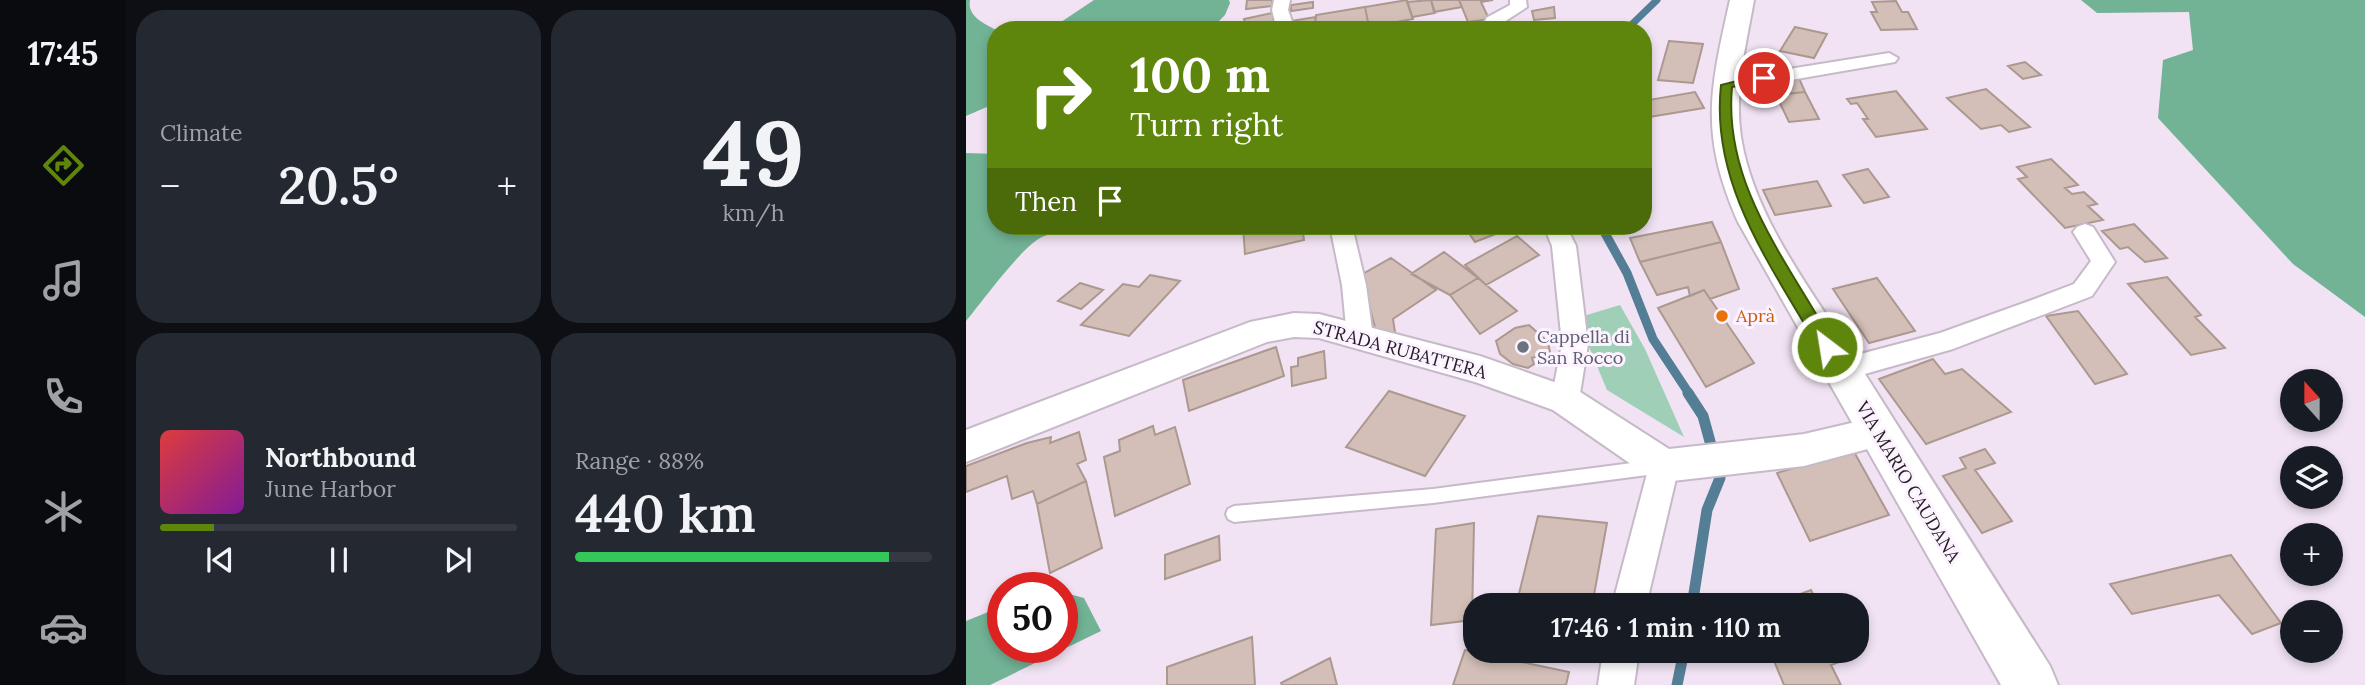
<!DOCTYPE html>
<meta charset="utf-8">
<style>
:root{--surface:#171b24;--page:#242831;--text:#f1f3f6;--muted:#9ea1a6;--line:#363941;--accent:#5e850c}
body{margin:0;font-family:Lora,serif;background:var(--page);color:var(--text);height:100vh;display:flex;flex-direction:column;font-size:26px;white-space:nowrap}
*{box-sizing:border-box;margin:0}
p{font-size:23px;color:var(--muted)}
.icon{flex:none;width:38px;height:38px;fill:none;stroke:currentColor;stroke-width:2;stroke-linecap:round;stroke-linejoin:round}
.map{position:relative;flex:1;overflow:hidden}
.details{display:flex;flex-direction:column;gap:10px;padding:10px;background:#0d0f14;width:840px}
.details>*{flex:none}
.guide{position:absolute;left:21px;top:21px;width:665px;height:214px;border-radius:28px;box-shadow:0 4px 10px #0003;background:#5e850c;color:#fff;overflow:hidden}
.needle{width:46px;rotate:339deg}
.buttons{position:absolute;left:1314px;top:369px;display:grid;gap:14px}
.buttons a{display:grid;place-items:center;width:63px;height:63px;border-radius:50%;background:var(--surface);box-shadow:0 4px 10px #0003;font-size:35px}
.speed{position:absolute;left:21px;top:572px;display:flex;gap:14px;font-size:35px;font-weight:700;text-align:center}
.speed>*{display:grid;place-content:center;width:91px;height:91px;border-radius:50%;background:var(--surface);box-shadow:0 4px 10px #0003;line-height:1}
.speed .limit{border:10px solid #d22;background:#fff;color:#111}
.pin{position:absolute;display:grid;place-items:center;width:60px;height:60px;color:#fff;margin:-30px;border:4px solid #fff;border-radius:50%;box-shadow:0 2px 7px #0007}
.me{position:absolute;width:77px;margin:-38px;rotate:329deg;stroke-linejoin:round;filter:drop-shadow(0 0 5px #0008)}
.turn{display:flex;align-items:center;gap:24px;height:147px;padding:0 28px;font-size:32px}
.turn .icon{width:91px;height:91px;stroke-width:2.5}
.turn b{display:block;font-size:49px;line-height:60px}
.then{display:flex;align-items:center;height:66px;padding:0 28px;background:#0003;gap:14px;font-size:26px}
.big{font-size:52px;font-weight:600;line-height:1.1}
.details .widget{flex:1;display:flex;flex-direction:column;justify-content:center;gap:10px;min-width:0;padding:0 24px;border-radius:28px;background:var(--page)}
.details .dial{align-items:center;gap:0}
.dial b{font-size:91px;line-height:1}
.song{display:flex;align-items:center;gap:21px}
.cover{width:84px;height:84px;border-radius:10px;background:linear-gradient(135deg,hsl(0 70% 55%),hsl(290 70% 35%))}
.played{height:7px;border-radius:4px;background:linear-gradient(90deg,var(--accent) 15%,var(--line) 15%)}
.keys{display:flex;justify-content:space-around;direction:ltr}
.heat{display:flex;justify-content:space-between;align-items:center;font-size:38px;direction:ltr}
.charge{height:10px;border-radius:5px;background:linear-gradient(90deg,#34c759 88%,var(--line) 0)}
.details .tiles{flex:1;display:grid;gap:10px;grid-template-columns:repeat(2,1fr)}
.trip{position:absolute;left:497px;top:593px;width:406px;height:70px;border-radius:28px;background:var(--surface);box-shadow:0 4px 10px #0003;font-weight:600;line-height:70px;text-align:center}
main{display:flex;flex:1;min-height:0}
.tabs{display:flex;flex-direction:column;width:126px;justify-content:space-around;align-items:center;background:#090b0e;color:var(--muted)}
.tabs .icon{width:49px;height:49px}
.tabs .active{color:var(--accent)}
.tabs b{font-size:32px;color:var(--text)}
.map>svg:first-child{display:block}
</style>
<main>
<nav class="tabs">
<b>17:45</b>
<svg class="icon active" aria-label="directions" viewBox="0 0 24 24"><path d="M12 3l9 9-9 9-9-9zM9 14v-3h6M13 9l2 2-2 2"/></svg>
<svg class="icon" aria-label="music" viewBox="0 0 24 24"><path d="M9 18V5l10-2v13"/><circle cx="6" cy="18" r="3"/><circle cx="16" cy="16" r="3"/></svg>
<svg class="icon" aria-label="phone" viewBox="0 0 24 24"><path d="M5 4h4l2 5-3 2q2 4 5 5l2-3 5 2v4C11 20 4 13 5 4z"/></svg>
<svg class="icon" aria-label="climate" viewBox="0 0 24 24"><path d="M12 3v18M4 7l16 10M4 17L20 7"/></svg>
<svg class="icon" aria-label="car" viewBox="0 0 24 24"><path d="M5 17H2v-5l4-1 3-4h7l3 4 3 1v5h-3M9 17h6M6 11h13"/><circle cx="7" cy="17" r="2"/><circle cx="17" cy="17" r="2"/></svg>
</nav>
<section class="details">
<div class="tiles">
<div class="widget"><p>Climate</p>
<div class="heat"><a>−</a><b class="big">20.5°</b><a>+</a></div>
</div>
<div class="widget dial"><b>49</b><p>km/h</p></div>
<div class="widget">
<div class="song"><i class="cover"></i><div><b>Northbound</b><p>June Harbor</p></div></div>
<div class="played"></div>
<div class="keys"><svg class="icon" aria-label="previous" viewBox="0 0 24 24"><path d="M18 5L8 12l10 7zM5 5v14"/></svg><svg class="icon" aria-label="pause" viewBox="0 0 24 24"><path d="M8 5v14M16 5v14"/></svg><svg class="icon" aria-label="next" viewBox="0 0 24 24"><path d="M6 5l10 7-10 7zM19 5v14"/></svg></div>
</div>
<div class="widget"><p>Range · 88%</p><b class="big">440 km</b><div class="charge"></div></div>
</div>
</section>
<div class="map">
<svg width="1399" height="685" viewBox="0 0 1399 685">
<rect width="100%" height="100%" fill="#f1e3f3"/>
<!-- green -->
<path fill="#a0cfb8" d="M 654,305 L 679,349 L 718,437 L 641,390 L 611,318 Z"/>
<!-- forest -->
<path fill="#72b295" d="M 0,0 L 4,0 C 1,16 17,23 30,30 L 30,103 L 0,116 Z
M 128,0 L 263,0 L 264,3 L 259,15 L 244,30 L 83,30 Z
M 1115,0 L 1399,0 L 1399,317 L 1327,264 L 1192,118 L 1197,60 L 1227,50 L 1223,12 L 1131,13 Z
M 0,153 L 30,154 L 30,226 L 138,226 C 118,240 98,227 76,237 C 57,245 16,302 0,321 Z
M 96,592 L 118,598 L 135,631 L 24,685 L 0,685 L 0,621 L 37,606 L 37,648 L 96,648 Z"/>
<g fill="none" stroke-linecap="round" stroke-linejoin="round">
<!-- stream-far2 -->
<path stroke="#547e96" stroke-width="7" d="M 660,30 L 691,0"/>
<!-- stream-far1 -->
<path stroke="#547e96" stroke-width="9" d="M 635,226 L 661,273 L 687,339 L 724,395"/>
<!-- stream -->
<path stroke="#547e96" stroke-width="11" d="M 722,393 L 737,416 L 754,478 L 741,510 L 726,606
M 711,685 L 718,651"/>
</g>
<!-- building -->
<path fill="#d3bfb7" stroke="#ab9890" stroke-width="2" d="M 281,0 L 306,0 L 306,6 L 280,9 Z
M 441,0 L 447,19 L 403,27 L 399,7 Z
M 465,0 L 493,0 L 496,7 L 468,12 Z
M 465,0 L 469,13 L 446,17 L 441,2 Z
M 493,0 L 527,0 L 515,2 L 523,19 L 502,22 Z
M 930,1 L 936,12 L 942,12 L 951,29 L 915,30 L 905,12 L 911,12 L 906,2 Z
M 347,2 L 347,8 L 325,11 L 325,5 Z
M 399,7 L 403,27 L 348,30 L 350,15 Z
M 588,7 L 589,18 L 568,20 L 566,11 Z
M 306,13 L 310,30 L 269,30 L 268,25 L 279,23 L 278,19 Z
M 350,17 L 348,30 L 326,30 L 325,21 Z
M 829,27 L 861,34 L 848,58 L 814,51 Z
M 703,41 L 737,44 L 727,83 L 692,80 Z
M 1059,62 L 1075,75 L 1057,79 L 1042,66 Z
M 832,76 L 839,92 L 810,95 L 804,82 Z
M 1020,89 L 1064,127 L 1043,132 L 1035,125 L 1015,129 L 981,98 Z
M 930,91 L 961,129 L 910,137 L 897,119 L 902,119 L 891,103 L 885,104 L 881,99 Z
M 729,92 L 738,108 L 677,118 L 677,101 Z
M 839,92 L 853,119 L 823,122 L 810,95 Z
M 1085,159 L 1112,185 L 1099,188 L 1106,194 L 1118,192 L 1131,204 L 1122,206 L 1137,220 L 1099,228 L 1052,179 L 1061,177 L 1051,167 Z
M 902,169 L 923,197 L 898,203 L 877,175 Z
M 851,181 L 865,206 L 809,215 L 797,190 Z
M 746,222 L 755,242 L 674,262 L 664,238 Z
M 1168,224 L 1201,258 L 1179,262 L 1162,247 L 1154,249 L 1136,231 Z
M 277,226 L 336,226 L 338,240 L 279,254 Z
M 498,226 L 550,226 L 509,242 Z
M 551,236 L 573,255 L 520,285 L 499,265 Z
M 755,242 L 773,289 L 744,299 L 738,290 L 724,296 L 722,287 L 691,295 L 674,262 Z
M 478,252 L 512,278 L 484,295 L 445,274 Z
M 425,258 L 470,290 L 427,319 L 430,339 L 411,335 L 395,275 Z
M 184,275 L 214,281 L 163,336 L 115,325 L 157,284 L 173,287 Z
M 1201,277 L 1235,315 L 1229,317 L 1259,348 L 1225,355 L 1162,284 Z
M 512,278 L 551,311 L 514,334 L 484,295 Z
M 911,278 L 949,331 L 903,343 L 867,289 Z
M 114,283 L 137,290 L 115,309 L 92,301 Z
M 738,290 L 788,363 L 740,387 L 692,308 Z
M 1112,311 L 1161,374 L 1129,384 L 1080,316 Z
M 563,325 L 582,342 L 584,352 L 566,358 L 568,364 L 562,368 L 547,364 L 534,354 L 530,341 L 549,328 Z
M 310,347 L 318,376 L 223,411 L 217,380 Z
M 358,351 L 360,378 L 326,386 L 325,367 L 332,366 L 332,358 Z
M 967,359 L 979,374 L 996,369 L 1045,412 L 960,444 L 913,379 Z
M 423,391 L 499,416 L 459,476 L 380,447 Z
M 187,426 L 189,435 L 209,427 L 224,484 L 149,516 L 138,457 L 154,451 L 153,440 Z
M 113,432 L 120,460 L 111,464 L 120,481 L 71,504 L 67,491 L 46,499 L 41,476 L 0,492 L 0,466 L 61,443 L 85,437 L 84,443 Z
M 1019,449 L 1029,463 L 1009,470 L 1046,521 L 1016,533 L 977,476 L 1000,468 L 994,458 Z
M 887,450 L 923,515 L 844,541 L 811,473 Z
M 120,481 L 136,548 L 84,573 L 71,504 Z
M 572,516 L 641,523 L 626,606 L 550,606 Z
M 508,523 L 506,620 L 465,625 L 470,529 Z
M 253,536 L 254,560 L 199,579 L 199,555 Z
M 1265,555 L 1315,623 L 1286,634 L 1253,595 L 1166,614 L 1144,584 Z
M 845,590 L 853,606 L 802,606 Z
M 286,637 L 289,685 L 201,685 L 201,667 Z
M 499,650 L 603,672 L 600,685 L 487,685 Z
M 804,651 L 874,651 L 879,660 L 865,665 L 875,685 L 818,685 Z
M 364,658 L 371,685 L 316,685 L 315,683 Z"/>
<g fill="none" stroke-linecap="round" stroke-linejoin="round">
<!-- service casing -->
<g stroke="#c6b9c8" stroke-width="4">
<path id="service" d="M 689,460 L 695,462 L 697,467 L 695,472 L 689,474 L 467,503 L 268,522 L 262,519 L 260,514 L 262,509 L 268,506 L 467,489 Z"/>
</g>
<!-- minor casing -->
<g stroke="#c6b9c8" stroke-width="4">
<path id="minor" d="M 308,0 L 324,0 L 322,10 L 329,30 L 311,30 L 306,10 Z
M 544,0 L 560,0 L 561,7 L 535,24 L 535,30 L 517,30 L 520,18 L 544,5 Z
M 923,53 L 932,58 L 929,62 L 761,91 L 752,85 L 761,79 Z
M 1119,224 L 1127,227 L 1149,262 L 1126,296 L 987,349 L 874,381 L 864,378 L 860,370 L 864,362 L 974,333 L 1066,300 L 1108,284 L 1125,261 L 1107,232 L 1111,227 Z
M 364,226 L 386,226 L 400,285 L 407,337 L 403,344 L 394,347 L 385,344 L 381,337 L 376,285 Z
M 578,226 L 600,226 L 610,246 L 622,344 L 613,400 L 609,408 L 599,411 L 589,408 L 585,400 L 596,344 L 586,246 Z
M 698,453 L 709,457 L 713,466 L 680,606 L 646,606 L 683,466 L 687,457 Z
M 637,651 L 673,651 L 668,685 L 632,685 Z"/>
</g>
<!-- tertiary casing -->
<g stroke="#c6b9c8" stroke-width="4">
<path id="tertiary" d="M 328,313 L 353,314 L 514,356 L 611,390 L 703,449 L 838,434 L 911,417 L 924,421 L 929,432 L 924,443 L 838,466 L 698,482 L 685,478 L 587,410 L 509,382 L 353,338 L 328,337 L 301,342 L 0,462 L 0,430 L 284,322 Z"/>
</g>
<!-- secondary casing -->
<g stroke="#c6b9c8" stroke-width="4">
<path id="secondary" d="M 764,0 L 788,0 C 780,45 768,90 775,137 C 788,220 850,296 894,366 C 957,466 1020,566 1084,666 L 1092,685 L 1035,685 L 772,222 C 733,133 744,90 764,0 Z"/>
</g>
<!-- service -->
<use href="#service" fill="#fff" fill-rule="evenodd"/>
<!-- minor -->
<use href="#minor" fill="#fff" fill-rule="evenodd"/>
<!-- tertiary -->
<use href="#tertiary" fill="#fff" fill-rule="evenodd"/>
<!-- secondary -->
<use href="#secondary" fill="#fff" fill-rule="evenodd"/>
</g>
<!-- route -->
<path fill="#5e850c" stroke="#3d5608" stroke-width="2" d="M 798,74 L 804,78 L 802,80 L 766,87 C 757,187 824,264 869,347 L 861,354 L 855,352 C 807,268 744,186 755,85 Z"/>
<!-- markers -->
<circle fill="#e8710a" stroke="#fdf2ff" stroke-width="2.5" cx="756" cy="316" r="7"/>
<circle fill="#6b7280" stroke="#fdf2ff" stroke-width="2.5" cx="557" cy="347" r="7"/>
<g text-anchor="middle" stroke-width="6" stroke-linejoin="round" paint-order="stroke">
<!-- food labels -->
<g font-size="18" fill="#c56008" stroke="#fdf2ff" text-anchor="start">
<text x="770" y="322">Aprà</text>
</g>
<!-- worship labels -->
<g font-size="18" fill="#5b616d" stroke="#fdf2ff" text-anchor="start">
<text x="571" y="343">Cappella di<tspan x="571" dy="21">San Rocco</tspan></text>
</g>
<!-- street labels -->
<g font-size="18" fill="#221d23" stroke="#fdf2ff">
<text transform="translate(434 350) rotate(15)" y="6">STRADA RUBATTERA</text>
<text transform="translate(942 482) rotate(59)" y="6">VIA MARIO CAUDANA</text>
</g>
</g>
</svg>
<div class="buttons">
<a><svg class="needle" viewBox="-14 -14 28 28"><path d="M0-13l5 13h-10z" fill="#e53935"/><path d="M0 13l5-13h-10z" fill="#9ea1a6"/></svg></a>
<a><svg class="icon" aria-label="layers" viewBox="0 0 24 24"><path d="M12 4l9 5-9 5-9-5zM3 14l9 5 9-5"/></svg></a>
<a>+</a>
<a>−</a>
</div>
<div class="speed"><div class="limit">50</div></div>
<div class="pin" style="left:798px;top:78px;background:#d93025"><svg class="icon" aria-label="arrive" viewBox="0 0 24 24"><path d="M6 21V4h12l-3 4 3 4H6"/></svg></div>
<svg class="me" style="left:861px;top:347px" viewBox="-20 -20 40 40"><circle r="17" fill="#5e850c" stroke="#fff" stroke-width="3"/><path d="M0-11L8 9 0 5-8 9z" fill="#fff"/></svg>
<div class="trip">17:46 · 1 min · 110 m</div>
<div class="guide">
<div class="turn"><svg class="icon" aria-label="right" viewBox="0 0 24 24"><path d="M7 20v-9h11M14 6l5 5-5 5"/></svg><div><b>100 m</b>Turn right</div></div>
<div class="then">Then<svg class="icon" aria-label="arrive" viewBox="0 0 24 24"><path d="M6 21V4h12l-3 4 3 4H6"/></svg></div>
</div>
</div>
</main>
